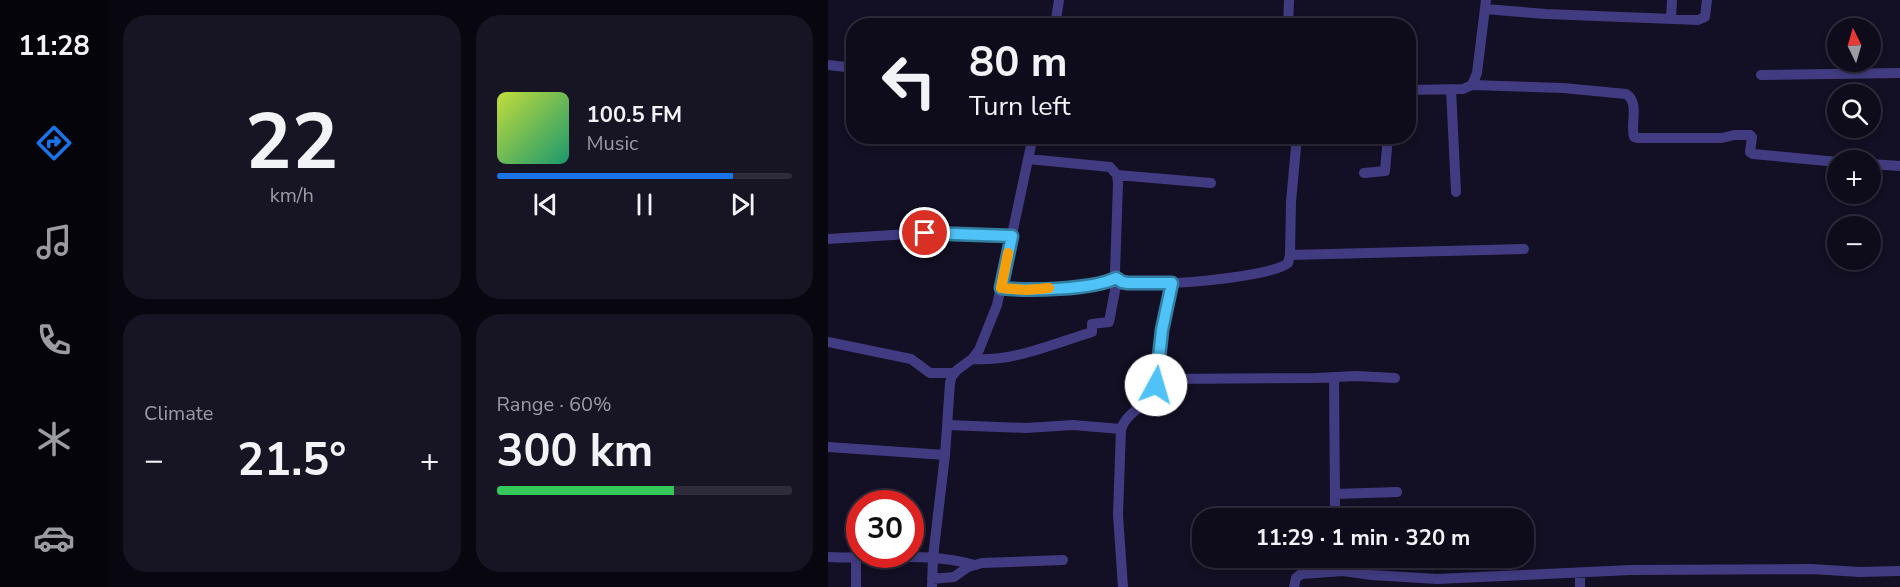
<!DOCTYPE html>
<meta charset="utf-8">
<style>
:root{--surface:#0e0b1b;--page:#171424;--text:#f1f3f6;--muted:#9b9ba3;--line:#2e2b3a;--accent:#1a73e8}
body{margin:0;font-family:"Nunito Sans",sans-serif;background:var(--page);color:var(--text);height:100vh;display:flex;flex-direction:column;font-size:22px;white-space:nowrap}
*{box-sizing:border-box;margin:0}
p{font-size:20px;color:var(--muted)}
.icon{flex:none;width:33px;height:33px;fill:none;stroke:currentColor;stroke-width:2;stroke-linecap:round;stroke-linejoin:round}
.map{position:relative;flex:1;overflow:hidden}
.sheet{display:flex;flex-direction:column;gap:15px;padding:15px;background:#08060f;width:720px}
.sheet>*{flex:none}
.guide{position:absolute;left:18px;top:18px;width:570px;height:126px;border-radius:24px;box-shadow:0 3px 9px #0003,0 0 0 2px var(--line);background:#0e0b1b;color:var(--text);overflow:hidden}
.needle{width:39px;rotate:355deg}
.controls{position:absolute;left:999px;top:18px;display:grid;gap:12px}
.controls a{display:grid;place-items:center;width:54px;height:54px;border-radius:50%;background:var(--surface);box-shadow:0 3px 9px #0003,0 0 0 2px var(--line);font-size:30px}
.speed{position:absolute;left:18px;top:490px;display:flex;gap:12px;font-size:30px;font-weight:700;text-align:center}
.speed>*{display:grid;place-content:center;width:78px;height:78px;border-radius:50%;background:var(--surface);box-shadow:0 3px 9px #0003,0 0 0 2px var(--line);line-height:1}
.speed .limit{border:9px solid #d22;background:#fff;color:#111}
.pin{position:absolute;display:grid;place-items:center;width:51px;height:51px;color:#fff;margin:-26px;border:3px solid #fff;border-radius:50%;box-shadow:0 2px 6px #0007}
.me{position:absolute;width:66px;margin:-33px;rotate:6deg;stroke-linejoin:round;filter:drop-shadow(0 0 4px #0008)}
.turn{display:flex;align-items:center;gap:21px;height:126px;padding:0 24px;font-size:27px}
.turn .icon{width:78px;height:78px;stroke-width:2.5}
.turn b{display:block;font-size:42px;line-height:51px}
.big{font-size:45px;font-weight:700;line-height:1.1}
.sheet .tile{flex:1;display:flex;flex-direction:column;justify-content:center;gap:9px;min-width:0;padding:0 21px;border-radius:24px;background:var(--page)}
.sheet .dial{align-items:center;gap:0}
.dial b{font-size:78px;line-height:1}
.song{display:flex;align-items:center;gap:18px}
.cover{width:72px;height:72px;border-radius:9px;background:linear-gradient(135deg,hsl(70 70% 55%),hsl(160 70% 35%))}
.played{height:6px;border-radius:3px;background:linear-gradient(90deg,var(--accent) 80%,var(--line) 80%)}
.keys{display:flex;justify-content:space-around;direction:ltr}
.heat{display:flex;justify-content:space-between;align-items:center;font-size:33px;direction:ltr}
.charge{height:9px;border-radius:4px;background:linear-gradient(90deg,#34c759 60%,var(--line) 0)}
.sheet .tiles{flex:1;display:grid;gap:15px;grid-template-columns:repeat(2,1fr)}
.trip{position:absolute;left:364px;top:508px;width:342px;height:60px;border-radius:24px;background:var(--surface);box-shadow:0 3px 9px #0003,0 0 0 2px var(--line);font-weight:700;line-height:60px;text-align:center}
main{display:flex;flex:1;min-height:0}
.menu{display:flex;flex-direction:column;width:108px;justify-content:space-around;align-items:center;background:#06040b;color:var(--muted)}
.menu .icon{width:42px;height:42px}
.menu .current{color:var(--accent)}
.menu b{font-size:27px;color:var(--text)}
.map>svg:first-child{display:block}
</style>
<main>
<nav class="menu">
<b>11:28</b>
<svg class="icon current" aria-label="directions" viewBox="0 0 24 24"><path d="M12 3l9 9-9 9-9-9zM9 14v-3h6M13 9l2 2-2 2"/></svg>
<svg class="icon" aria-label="music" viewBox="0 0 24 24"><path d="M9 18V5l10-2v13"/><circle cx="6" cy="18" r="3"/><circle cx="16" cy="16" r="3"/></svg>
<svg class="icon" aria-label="phone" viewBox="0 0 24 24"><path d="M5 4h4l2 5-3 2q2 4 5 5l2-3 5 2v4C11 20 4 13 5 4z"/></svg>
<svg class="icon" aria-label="climate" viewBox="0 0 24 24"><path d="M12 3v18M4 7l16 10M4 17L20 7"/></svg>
<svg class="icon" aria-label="car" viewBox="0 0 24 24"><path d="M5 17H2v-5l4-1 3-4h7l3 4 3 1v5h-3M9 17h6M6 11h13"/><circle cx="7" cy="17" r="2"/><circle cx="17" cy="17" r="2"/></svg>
</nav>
<section class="sheet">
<div class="tiles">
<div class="tile dial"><b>22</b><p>km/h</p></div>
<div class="tile">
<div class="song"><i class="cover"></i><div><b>100.5 FM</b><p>Music</p></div></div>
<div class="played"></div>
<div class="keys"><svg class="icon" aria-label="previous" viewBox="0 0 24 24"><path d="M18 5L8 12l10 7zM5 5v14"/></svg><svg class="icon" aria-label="pause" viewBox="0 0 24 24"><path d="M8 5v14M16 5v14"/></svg><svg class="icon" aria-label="next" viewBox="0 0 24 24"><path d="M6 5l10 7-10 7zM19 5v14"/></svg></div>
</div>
<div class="tile"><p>Climate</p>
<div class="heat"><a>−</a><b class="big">21.5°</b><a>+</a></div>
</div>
<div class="tile"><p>Range · 60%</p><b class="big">300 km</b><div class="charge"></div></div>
</div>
</section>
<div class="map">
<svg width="1072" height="587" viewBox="0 0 1072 587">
<rect width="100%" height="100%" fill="#130f24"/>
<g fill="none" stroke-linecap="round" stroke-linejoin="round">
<!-- minor -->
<path stroke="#413c81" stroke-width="10" d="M 657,9 L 718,14 L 870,20 L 877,17 L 879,0
M 843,19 L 844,0
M 227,26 L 231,0
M 460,26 L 461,0
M 0,65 L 18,67
M 933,75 L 1072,73
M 644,85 L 735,88 L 798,94 C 812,103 802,123 806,137 L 809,138 L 894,138 L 906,135 L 922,135 L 924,137 L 922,152 L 925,154 L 1010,162
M 623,89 L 628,192
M 580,90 L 635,89 L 644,85 L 649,73 L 658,0
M 200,159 L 282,167 L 289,175 L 290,184 L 287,272 L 289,280 C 308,290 443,278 460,263 L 462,255 L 463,202 L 469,136
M 1042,164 L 1072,166
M 536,173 L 557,171 L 560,136
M 289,175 L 383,183
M 0,239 L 97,233 L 184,236
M 462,255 L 696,249
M 173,288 C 201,291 264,290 288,277
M 0,342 L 83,359 L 102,373 L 126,373
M 144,359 C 185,362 225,344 264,332 L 264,324 L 281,322 L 289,280
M 506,377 L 507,506
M 329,379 L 488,378 L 528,376 L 567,378
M 119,425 L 198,428 L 245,425 L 293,429
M 0,447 L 117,455
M 507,494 L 569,492
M 0,557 C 49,560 99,551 147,565
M 752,574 L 752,587
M 104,579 L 126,577 L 140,567 L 154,563 L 235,560
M 28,587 L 28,558
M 104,587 L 105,557 L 117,455 L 122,383 L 124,376 L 129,370 L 144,359 L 151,350 L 169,305 L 205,136
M 295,587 L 290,515 L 293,429 C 299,412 317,406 327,392 L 334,330 L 344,283
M 466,587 L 468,578 L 473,574 L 515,571 L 544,575 L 609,579 L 803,570 L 983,569 L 1032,572 L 1072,571"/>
</g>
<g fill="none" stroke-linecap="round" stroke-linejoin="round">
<!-- route casing -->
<g stroke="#337fa1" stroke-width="15">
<path id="route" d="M 97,233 L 184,236 L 173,288 C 200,291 264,290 288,278 L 294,282 L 300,283 L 344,283 L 334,330 L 328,385"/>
</g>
<!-- route -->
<use href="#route" stroke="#4fc3f7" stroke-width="10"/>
<!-- slow -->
<path stroke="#f59e0b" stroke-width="10" d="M 180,253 L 173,288 L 198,290 L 221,288"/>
</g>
</svg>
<div class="controls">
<a><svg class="needle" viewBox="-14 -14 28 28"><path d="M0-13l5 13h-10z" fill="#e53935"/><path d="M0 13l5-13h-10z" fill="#9b9ba3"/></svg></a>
<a><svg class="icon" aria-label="search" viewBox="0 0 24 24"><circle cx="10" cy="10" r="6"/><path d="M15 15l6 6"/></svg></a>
<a>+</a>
<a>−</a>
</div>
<div class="speed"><div class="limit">30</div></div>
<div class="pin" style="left:97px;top:233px;background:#d93025"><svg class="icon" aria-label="arrive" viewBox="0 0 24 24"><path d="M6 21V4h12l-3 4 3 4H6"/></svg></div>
<svg class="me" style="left:328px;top:385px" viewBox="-20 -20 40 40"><circle r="19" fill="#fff"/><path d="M0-13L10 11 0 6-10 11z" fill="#4fc3f7"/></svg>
<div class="trip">11:29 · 1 min · 320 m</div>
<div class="guide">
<div class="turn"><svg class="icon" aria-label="left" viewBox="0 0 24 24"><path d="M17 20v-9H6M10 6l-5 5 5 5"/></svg><div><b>80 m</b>Turn left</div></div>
</div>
</div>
</main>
